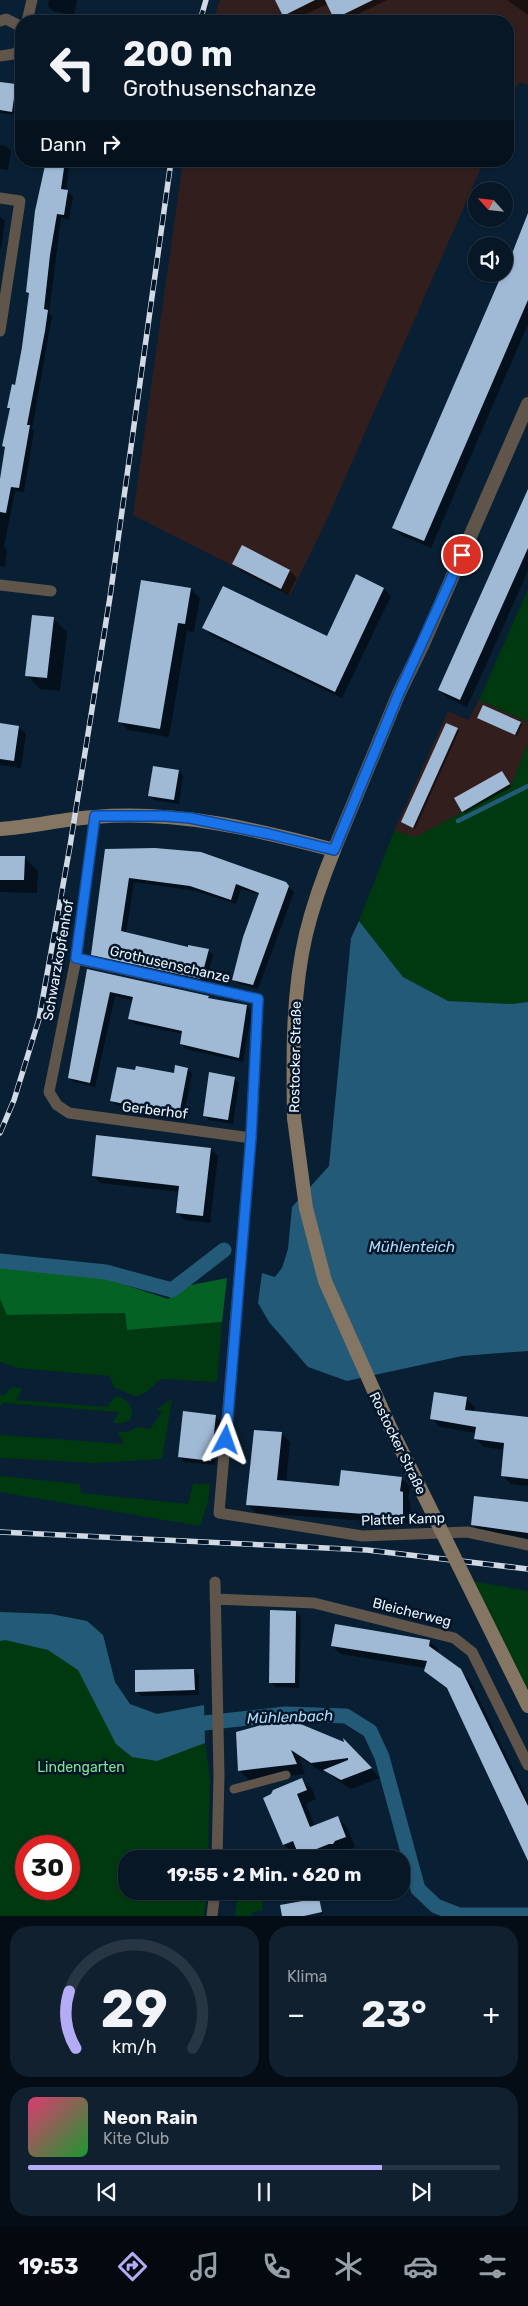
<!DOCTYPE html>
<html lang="de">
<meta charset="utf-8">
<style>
:root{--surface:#071726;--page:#10202e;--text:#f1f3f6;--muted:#989fa7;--line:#283643;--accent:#b5acf8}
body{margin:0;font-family:Rubik,sans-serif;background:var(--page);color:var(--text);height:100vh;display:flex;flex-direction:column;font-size:19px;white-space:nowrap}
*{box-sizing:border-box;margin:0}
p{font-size:16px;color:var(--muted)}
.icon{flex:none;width:28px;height:28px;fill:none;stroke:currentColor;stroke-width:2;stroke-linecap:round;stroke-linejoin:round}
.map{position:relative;height:1916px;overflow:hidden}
.drawer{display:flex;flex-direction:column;gap:10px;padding:10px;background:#040d15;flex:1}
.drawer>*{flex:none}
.guide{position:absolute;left:15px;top:15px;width:499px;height:152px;border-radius:20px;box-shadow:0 1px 4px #0004,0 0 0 1px var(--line);background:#071726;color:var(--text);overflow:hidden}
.needle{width:32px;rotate:297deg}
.tools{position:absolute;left:468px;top:182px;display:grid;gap:10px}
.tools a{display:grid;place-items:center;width:45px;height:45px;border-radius:50%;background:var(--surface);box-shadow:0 1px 4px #0004,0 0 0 1px var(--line);font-size:25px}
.speed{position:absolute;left:15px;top:1835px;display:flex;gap:10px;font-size:25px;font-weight:700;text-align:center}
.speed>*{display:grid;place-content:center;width:65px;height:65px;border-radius:50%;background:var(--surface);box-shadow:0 1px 4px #0004,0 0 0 1px var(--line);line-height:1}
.speed .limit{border:8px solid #d22;background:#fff;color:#111}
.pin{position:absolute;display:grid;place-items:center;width:42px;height:42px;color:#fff;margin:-21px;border:2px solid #fff;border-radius:50%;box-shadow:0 1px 5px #0007}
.me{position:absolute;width:55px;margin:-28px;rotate:4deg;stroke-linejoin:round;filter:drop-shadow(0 0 4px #0008)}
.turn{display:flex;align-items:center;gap:18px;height:105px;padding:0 25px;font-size:22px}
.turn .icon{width:65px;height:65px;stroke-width:2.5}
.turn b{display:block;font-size:35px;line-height:42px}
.then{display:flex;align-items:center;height:48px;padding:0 25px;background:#0003;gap:10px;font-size:19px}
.big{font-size:38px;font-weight:700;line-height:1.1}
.drawer .widget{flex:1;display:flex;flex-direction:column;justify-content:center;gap:8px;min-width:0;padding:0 18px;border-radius:20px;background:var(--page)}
.drawer .dial{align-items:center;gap:0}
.dial svg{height:130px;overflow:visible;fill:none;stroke:var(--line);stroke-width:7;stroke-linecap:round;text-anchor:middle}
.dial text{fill:var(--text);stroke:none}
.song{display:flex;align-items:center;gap:15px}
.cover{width:60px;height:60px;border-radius:8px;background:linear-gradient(135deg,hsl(340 70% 55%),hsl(130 70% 35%))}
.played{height:5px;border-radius:2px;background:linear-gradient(90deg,var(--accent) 75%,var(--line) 75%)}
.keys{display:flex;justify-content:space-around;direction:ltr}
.heat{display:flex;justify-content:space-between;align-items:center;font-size:28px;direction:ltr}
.drawer .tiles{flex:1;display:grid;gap:10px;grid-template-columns:1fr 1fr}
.widget:last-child{grid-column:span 2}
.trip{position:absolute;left:118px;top:1850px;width:292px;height:50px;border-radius:20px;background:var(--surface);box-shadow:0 1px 4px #0004,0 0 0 1px var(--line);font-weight:700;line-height:50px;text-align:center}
.menu{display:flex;height:80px;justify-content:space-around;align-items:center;background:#03090f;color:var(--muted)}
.menu .icon{width:35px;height:35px}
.menu .on{color:var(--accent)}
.menu b{font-size:22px;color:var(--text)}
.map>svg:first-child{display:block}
</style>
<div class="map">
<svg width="528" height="1916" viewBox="0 0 528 1916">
<rect width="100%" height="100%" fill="#091f33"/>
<!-- industrial -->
<path fill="#321f1d" d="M 220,0 L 528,0 L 528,85 L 519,82 L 508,107 L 508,21 L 213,21 Z
M 183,161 L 484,161 L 328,517 L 290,595 L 133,515 Z
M 479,700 L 528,722 L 528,743 L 512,786 L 416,837 L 394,831 L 448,711 L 468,720 Z"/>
<!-- green -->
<path fill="#00390f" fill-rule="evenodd" d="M 528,589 L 528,722 L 479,700 Z
M 528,743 L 528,1002 L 512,1004 L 448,1001 L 403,977 L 359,921 L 394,831 L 416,837 L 511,786 Z
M 0,1299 L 8,1315 L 125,1313 L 127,1330 L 222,1322 L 217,1382 L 162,1379 C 153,1383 144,1400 132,1395 C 126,1393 122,1389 114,1388 L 110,1376 L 18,1368 L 0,1362 Z
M 12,1387 L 22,1389 L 16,1400 L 107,1407 L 115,1396 C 127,1398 136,1408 130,1420 L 123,1423 L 113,1423 L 119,1412 L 3,1403 L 0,1407 L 0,1395 L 3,1396 Z
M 172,1399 L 162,1459 L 95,1463 L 0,1458 L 0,1435 L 124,1444 L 118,1432 L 128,1432 L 137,1427 L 150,1429 L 162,1412 L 157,1409 Z
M 0,1476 L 80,1484 L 81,1493 L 188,1504 L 193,1484 L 210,1484 L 208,1501 L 200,1526 L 0,1492 Z
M 465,1580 L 528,1591 L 528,1706 Z
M 0,1612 L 51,1614 L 87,1621 L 103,1635 L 115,1682 L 130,1704 L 157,1714 L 204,1705 L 205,1743 L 210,1778 L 208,1859 L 126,1859 L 126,1891 L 207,1891 L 204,1916 L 0,1916 ZM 26,1846 L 69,1846 L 69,1889 L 26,1889 Z
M 238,1891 L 265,1891 L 262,1910 L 251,1913 L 252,1916 L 235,1916 Z"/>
<!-- forest -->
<path fill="#036224" d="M 0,1265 L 107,1279 L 168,1299 L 186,1286 L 227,1278 L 222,1322 L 127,1330 L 125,1313 L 7,1315 L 0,1299 Z"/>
<!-- water -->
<path fill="#235a78" d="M 359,921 L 403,977 L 448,1001 L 512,1004 L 528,1002 L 528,1351 L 462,1356 L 347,1381 L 308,1367 L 269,1322 L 258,1303 L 262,1273 L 275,1277 L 282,1268 L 288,1249 L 292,1207 L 329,1166 L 351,938 Z
M 0,1612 L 51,1614 L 87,1621 L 103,1635 L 115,1682 L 130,1704 L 157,1714 L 204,1705 L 205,1743 L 157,1761 L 132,1757 L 116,1744 L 78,1670 L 48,1650 L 5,1640 L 0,1641 Z"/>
<!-- shadow -->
<path fill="#0007" d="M 49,0 L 77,0 L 74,15 L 53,11 L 48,6 Z
M 276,0 L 326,0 L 328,4 L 290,21 L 284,15 Z
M 342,0 L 387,0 L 344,21 L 338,21 L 329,6 Z
M 507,0 L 528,0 L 528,15 Z
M 0,83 L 15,85 L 20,90 L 17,115 L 0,113 Z
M 0,145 L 6,146 L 11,151 L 8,170 L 0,169 Z
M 47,161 L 70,161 L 66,191 L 73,196 L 69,220 L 61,218 L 49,313 L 52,316 L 32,429 L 34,431 L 24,492 L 15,491 L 4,547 L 7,550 L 5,567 L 0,566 L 0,486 L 6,448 L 3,446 L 11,410 L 8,407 L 16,386 L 30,295 L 27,292 Z
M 0,217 L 5,221 L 1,249 L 0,249 Z
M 528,217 L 528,324 L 431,548 L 401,535 L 394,527 Z
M 528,492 L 528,571 L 467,707 L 447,697 L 439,690 Z
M 242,547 L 290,571 L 297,578 L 288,595 L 241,571 L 234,564 Z
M 191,589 L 200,598 L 194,632 L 187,631 L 169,737 L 128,730 L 119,721 Z
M 384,589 L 391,596 L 342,698 L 211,635 L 204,628 L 327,637 Z
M 54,619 L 67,632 L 60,691 L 40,689 L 27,675 Z
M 478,718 L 520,723 L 522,725 L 517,736 Z
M 0,725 L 18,727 L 26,734 L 21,768 L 0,765 Z
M 457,729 L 459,731 L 415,829 L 405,824 L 403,822 Z
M 179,771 L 183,776 L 179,804 L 154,800 L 150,796 Z
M 502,772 L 511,787 L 465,813 L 463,811 Z
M 106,850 L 285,883 L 294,892 L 258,989 L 239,984 L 234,979 L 260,895 L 241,889 L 236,904 L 196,891 L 134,882 L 126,934 L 190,949 L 208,950 L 213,955 L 206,983 L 97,959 L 92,954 Z
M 0,857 L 24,857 L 38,871 L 37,893 L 0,892 Z
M 88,971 L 208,997 L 211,1000 L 247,1006 L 252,1011 L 243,1062 L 186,1049 L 181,1044 L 183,1034 L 135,1024 L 130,1019 L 134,1001 L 115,996 L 95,1087 L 74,1082 L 69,1077 Z
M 188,1069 L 192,1074 L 183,1119 L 116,1105 L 112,1101 Z
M 234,1078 L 239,1083 L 233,1124 L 209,1120 L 204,1115 Z
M 211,1149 L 218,1156 L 210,1223 L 185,1220 L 177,1213 L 180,1192 L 100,1183 L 93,1175 Z
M 466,1398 L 475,1407 L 474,1412 L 528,1419 L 528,1486 L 511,1484 L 502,1475 L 505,1450 L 484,1447 L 475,1438 L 476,1433 L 440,1427 L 432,1418 Z
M 215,1416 L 220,1421 L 215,1465 L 184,1462 L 180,1457 Z
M 255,1431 L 282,1434 L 290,1442 L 286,1482 L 340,1487 L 401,1478 L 410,1486 L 408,1499 L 410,1501 L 411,1524 L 256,1513 L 247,1504 Z
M 528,1503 L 528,1538 L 480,1532 L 473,1525 Z
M 296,1612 L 301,1617 L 299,1688 L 275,1687 L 271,1682 Z
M 429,1641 L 438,1649 L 437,1653 L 469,1679 L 528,1800 L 528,1858 L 449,1690 L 434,1679 L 425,1670 L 426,1668 L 341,1654 L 332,1646 Z
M 194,1670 L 199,1675 L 199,1695 L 141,1696 L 136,1691 Z
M 237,1733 L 346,1744 L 345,1742 L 380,1778 L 351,1789 L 335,1779 L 326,1771 L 322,1772 L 299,1757 L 305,1774 L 249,1780 L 239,1770 Z
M 302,1780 L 312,1789 L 316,1799 L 306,1804 L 315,1827 L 338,1818 L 347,1827 L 355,1847 L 344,1851 L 343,1853 L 325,1859 L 304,1859 L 299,1852 L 294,1854 L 284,1845 L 265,1798 Z
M 318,1899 L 323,1914 L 284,1916 Z"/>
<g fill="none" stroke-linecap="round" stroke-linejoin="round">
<!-- stream -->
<path stroke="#235a78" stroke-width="4.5" d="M 458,821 L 528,786"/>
<!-- canal -->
<path stroke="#235a78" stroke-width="15" d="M 0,1261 L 106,1272 L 172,1290 L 224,1250
M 186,1725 L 285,1714 L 346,1716 L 370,1731 L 382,1757 L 418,1889 L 436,1906 L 459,1915 L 528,1915"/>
</g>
<!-- building -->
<path fill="#a0bad6" d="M 275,0 L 315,0 L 283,16 Z
M 325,0 L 373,0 L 334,19 Z
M 0,82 L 16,84 L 12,112 L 0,110 Z
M 46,161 L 65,161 L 61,189 L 68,190 L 64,215 L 57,214 L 50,255 L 44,309 L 48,310 L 45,331 L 27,425 L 30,425 L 19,488 L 11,487 L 6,513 L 0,512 L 0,479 L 5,447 L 2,446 L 10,408 L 7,408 L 12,384 L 15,385 L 22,347 L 29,293 L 26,292 L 35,211 Z
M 528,213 L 528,300 L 424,541 L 392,528 L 502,274 L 504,274 Z
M 528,489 L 528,548 L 460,700 L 438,690 Z
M 242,545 L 290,570 L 281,589 L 232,564 Z
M 356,574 L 384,588 L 335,692 L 202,628 L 223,586 L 327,636 Z
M 141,580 L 191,588 L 185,624 L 178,623 L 160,729 L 118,722 Z
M 32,615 L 54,617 L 47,678 L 25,676 Z
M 483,705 L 521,722 L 515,735 L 477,718 Z
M 0,723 L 19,726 L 14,761 L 0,759 Z
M 446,723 L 458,728 L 413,828 L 401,822 Z
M 153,766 L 179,770 L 174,800 L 148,796 Z
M 502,771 L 510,784 L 462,812 L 454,798 Z
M 155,848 L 201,852 L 286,882 L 289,886 L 253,985 L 232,980 L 243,937 L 259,893 L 236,884 L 231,900 L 190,886 L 129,878 L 121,931 L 188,947 L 188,945 L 209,949 L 201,979 L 91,955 L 105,849 Z
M 0,856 L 25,856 L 24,880 L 0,880 Z
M 87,969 L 209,996 L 208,998 L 247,1005 L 239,1058 L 180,1044 L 182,1031 L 128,1019 L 133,997 L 110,992 L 90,1083 L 68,1078 Z
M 175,1065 L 188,1068 L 179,1115 L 110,1101 L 117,1067 L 135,1070 L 136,1066 L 174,1073 Z
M 209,1072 L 235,1077 L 228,1120 L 203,1116 Z
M 96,1135 L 211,1148 L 203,1216 L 176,1213 L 179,1186 L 92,1176 Z
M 434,1392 L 467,1397 L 465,1410 L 528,1417 L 528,1479 L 501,1476 L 504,1443 L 474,1439 L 476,1427 L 430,1419 Z
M 183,1411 L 216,1415 L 211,1461 L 178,1457 Z
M 254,1430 L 282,1432 L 277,1480 L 339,1486 L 341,1470 L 402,1477 L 400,1491 L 403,1492 L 403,1517 L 246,1505 Z
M 474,1496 L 528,1502 L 528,1533 L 471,1525 Z
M 270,1610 L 296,1611 L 295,1683 L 269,1683 Z
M 335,1624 L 430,1640 L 429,1646 L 461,1669 L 528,1806 L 528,1861 L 447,1688 L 424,1671 L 427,1661 L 331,1646 Z
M 194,1669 L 195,1690 L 135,1692 L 135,1670 Z
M 286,1718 L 344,1742 L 343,1738 L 372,1768 L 341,1780 L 323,1770 L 348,1760 L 348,1758 L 311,1763 L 291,1750 L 297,1764 L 238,1771 L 236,1732 Z
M 302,1778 L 307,1790 L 297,1794 L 310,1827 L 338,1816 L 346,1837 L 335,1841 L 333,1844 L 329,1844 L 299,1856 L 293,1841 L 283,1845 L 263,1798 L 271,1794 L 273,1790 Z
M 319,1898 L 322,1912 L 304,1916 L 282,1916 L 280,1905 Z"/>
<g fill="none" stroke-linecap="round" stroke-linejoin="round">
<!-- pedestrian -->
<path stroke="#5f554a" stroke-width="9" d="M 234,1789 L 286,1775"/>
<!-- minor -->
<path stroke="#5f554a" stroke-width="11" d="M 0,21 L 6,19 L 18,25 L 21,30
M 27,21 L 32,0
M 0,56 L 14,54 L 21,49
M 0,198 L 20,201 L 0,331
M 0,585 L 51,591
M 95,816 L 76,959 L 49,1092 L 57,1105 L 69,1113 L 251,1138
M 76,959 L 258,999 L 251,1138 L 219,1513 L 362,1536 L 467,1532 L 528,1545
M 215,1582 L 219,1775 L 217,1859
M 215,1599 L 314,1603 L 454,1638 L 472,1652 L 528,1765
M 212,1916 L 215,1891"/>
<!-- tertiary -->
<path stroke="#5f554a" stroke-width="14" d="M 334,850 L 399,693 L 423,644 L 528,404"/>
<!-- secondary -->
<path stroke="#857563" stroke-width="14" d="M 0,829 C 32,827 62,819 94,817 C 176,810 255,829 334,850 C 323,877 313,905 306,934 C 292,994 293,1056 294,1118"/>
<!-- rail casing -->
<g stroke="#d0d9e4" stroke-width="5.5">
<path id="rail" d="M 200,21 L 206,0
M 0,1133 L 14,1100 L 39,1019 L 70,846 L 110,597 L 171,161
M 0,1532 L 367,1550 L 528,1569"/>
</g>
<!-- rail -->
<use href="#rail" stroke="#021529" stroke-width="4" stroke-dasharray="11" stroke-linecap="butt"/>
<!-- secondary-bridge -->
<path stroke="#857563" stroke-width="14" d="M 294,1118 L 306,1208 L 325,1281 L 390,1427 L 528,1706"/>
</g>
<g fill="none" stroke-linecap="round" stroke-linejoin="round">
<!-- route casing -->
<g stroke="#114b97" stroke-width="12">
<path id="route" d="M 226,1440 L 251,1138 L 258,999 L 76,958 L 95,816 L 165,816 L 190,818 L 269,834 L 334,850 L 399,693 L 462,555"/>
</g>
<!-- route -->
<use href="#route" stroke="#1a73e8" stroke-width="9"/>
</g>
<g text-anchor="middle" stroke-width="5" stroke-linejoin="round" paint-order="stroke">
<!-- street labels -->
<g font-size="14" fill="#ebf3fc" stroke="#021529">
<text transform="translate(58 960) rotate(-80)" y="5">Schwarzkopfenhof</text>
<text transform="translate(170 964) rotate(13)" y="5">Grothusenschanze</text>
<text transform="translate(295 1057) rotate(-89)" y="5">Rostocker Straße</text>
<text transform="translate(155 1110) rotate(7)" y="5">Gerberhof</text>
<text transform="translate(398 1443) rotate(64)" y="5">Rostocker Straße</text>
<text transform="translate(403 1519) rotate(-2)" y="5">Platter Kamp</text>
<text transform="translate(412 1612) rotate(14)" y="5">Bleicherweg</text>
</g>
<!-- park labels -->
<g font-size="14" fill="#7ee68f" stroke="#021529">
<text x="81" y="1772">Lindengarten</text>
</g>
<!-- water labels -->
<g font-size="15" font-style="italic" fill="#b0ddfa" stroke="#021529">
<text x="412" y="1252">Mühlenteich</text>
<text transform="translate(290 1717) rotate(-2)" y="5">Mühlenbach</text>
</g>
</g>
</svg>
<div class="tools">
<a><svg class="needle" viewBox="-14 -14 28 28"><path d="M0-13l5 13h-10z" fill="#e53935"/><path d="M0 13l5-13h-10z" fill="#989fa7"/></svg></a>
<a><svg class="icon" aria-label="sound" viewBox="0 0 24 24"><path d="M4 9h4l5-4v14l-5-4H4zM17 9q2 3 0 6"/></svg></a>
</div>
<div class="speed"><div class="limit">30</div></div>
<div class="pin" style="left:462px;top:555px;background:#d93025"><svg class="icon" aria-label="arrive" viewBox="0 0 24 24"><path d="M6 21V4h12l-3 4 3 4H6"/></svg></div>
<svg class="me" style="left:226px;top:1440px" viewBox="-20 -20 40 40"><path d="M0-17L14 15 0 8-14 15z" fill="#1a73e8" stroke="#fff" stroke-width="4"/></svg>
<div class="trip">19:55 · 2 Min. · 620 m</div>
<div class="guide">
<div class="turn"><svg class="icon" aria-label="left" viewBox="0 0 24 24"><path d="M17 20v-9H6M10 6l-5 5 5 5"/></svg><div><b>200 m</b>Grothusenschanze</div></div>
<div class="then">Dann<svg class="icon" aria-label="right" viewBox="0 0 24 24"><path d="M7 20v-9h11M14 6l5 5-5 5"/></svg></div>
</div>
</div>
<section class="drawer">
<div class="tiles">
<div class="widget dial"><svg viewBox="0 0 100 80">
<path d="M14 69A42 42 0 1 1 86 69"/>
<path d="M14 69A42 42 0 0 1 10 34" stroke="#b5acf8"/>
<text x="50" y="56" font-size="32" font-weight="700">29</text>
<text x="50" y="72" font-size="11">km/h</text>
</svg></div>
<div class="widget"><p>Klima</p>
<div class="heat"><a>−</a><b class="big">23°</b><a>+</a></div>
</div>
<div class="widget">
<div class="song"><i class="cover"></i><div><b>Neon Rain</b><p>Kite Club</p></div></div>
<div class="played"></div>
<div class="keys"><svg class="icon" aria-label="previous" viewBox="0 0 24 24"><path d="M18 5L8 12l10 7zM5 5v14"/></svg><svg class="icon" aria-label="pause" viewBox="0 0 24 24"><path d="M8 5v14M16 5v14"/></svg><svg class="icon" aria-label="next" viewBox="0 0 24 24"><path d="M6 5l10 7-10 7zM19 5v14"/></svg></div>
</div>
</div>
</section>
<nav class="menu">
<b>19:53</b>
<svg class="icon on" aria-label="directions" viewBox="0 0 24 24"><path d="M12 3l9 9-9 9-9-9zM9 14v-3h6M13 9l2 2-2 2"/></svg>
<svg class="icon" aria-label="music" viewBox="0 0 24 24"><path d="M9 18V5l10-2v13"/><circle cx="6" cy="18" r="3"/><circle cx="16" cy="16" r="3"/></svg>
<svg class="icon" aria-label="phone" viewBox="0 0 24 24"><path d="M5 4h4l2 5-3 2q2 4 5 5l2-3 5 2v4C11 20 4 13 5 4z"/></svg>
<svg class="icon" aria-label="climate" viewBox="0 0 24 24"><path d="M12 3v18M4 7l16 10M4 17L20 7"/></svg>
<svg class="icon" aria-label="car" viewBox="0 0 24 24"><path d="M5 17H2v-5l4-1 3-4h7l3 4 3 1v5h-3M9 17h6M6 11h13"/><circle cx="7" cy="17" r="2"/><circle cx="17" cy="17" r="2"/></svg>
<svg class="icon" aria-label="filters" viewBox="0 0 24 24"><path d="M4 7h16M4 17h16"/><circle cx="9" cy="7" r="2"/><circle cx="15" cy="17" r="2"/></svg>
</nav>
